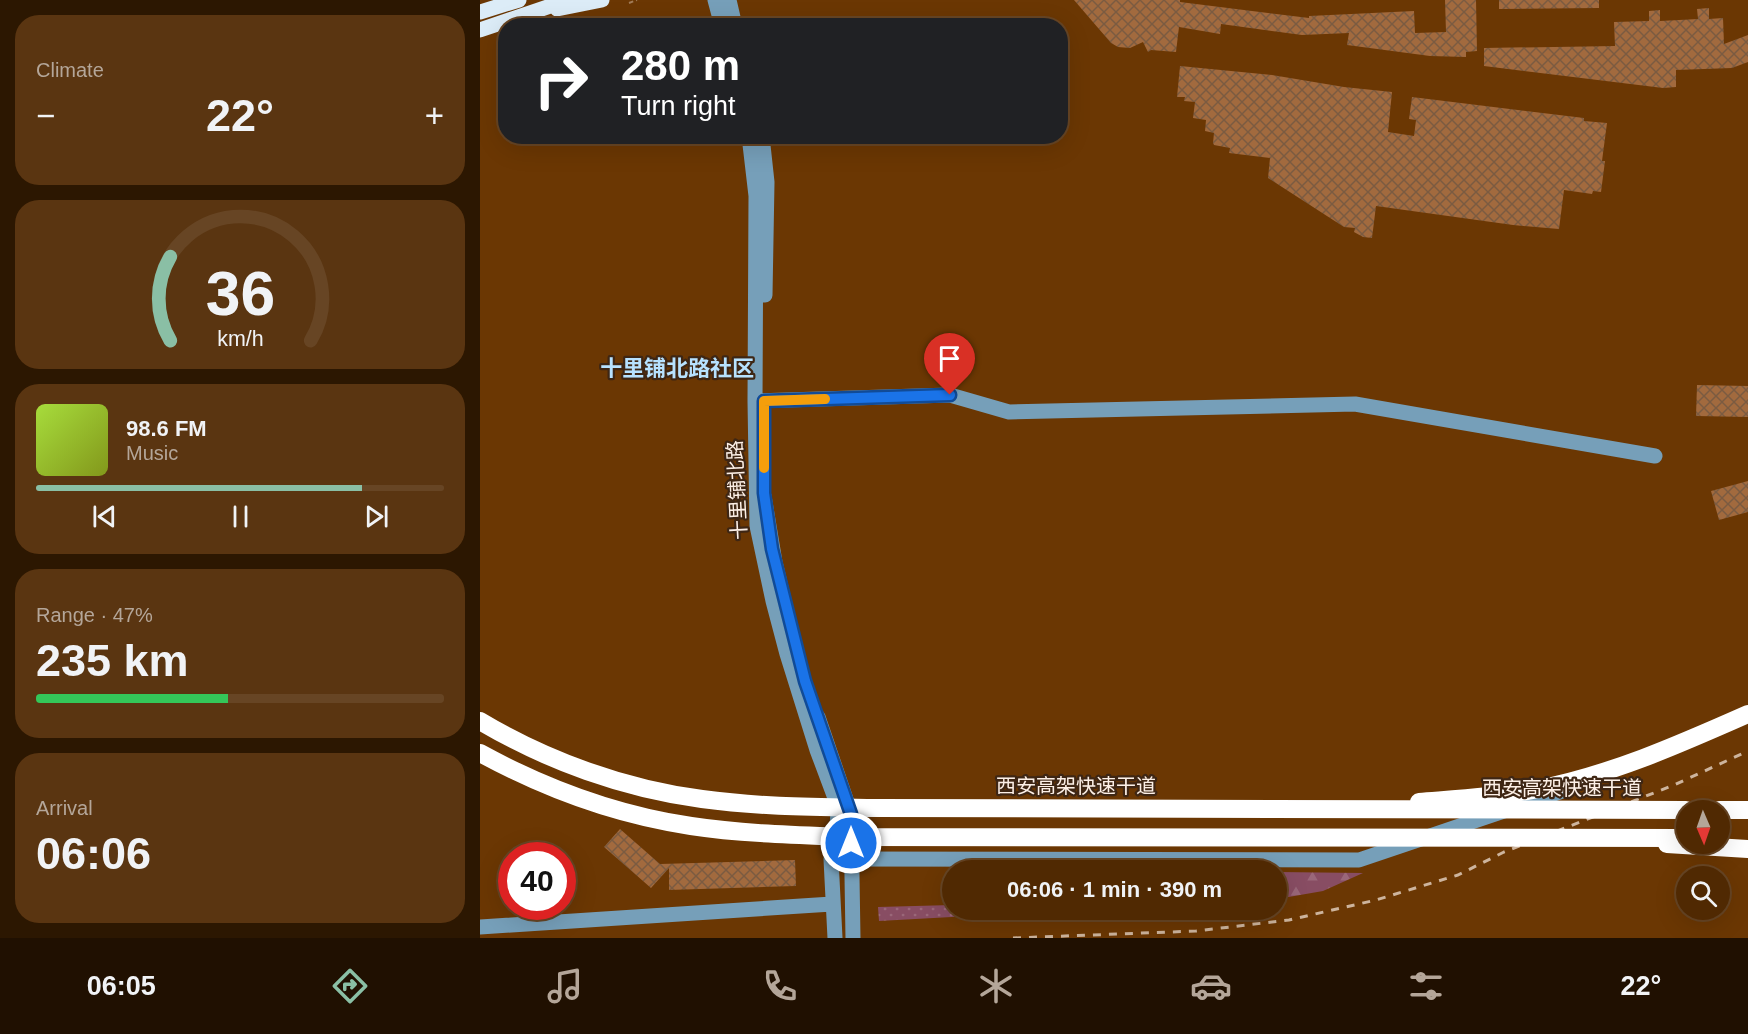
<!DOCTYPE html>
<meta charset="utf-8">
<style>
:root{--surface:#502902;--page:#5a3511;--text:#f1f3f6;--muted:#b4a699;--line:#674524;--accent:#8abfa5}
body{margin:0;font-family:Arial,"Noto Sans SC",sans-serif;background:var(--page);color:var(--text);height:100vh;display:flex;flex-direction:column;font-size:22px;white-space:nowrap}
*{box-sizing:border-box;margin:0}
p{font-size:20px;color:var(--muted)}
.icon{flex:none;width:33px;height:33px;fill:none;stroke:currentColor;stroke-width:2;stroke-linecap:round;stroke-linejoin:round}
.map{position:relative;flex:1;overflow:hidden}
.panel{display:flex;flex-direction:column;gap:15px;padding:15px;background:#2c1701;width:480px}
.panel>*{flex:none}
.hud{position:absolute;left:18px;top:18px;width:570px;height:126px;border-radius:24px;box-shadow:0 6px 24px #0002,0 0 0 2px var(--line);background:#202124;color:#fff;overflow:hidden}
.needle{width:39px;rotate:178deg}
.buttons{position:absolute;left:1196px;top:800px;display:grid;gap:12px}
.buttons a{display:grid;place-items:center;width:54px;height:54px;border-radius:50%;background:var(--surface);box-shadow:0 6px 24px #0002,0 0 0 2px var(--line);font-size:30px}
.speed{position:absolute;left:18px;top:842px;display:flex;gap:12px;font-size:30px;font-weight:700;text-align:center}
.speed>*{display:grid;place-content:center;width:78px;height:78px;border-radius:50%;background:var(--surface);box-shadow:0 6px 24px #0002,0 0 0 2px var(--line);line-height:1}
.speed .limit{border:9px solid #d22;background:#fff;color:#111}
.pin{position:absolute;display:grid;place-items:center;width:51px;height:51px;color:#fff;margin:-62px -26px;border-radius:50% 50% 50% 0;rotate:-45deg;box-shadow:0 0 6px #0007}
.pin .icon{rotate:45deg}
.me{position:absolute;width:66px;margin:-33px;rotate:0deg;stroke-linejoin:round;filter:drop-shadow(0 0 4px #0008)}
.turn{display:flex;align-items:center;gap:21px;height:126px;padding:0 24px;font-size:27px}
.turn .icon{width:78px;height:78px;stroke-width:2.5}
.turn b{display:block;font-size:42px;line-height:51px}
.big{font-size:45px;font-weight:600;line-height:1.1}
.panel .tile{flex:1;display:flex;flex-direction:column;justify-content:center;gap:9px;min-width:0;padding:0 21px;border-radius:24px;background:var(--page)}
.panel .dial{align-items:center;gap:0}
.dial svg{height:156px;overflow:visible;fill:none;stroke:var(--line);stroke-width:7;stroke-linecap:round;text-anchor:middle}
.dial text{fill:var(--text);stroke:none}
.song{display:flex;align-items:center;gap:18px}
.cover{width:72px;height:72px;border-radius:9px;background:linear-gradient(135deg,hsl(80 70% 55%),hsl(70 70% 35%))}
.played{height:6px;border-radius:3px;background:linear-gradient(90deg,var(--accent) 80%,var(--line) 80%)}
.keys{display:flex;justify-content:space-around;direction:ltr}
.heat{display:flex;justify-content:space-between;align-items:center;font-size:33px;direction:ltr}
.charge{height:9px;border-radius:4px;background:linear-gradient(90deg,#34c759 47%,var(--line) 0)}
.trip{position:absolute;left:462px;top:860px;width:345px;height:60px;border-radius:30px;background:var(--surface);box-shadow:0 6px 24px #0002,0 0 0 2px var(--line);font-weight:600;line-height:60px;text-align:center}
.tabs{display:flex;height:96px;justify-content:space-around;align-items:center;background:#201001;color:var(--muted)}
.tabs .icon{width:42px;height:42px}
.tabs .selected{color:var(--accent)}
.tabs b{font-size:27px;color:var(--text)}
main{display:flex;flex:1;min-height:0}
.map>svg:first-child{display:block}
</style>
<main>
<section class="panel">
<div class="tile"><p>Climate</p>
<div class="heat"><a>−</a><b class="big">22°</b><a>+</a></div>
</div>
<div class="tile dial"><svg viewBox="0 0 100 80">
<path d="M14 69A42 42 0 1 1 86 69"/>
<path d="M14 69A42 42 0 0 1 14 26" stroke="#8abfa5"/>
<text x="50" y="56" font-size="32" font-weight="700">36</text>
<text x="50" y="72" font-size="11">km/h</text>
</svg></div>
<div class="tile">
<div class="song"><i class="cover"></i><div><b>98.6 FM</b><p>Music</p></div></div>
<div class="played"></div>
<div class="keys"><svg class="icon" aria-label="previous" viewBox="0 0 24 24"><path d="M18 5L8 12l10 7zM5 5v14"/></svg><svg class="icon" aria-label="pause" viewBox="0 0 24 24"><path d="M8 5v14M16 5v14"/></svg><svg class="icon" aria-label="next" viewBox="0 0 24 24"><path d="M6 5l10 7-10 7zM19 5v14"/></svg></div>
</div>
<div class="tile"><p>Range · 47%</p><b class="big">235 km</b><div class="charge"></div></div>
<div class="tile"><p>Arrival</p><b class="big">06:06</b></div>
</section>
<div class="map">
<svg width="1268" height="938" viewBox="0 0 1268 938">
<defs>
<pattern id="grass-dots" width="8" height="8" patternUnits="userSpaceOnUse" patternTransform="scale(1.5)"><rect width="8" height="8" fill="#884d63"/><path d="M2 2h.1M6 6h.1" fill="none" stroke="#9a6779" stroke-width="1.8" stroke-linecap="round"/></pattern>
<pattern id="forest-firs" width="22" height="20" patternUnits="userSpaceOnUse" patternTransform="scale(1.5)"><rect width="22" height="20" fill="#884d63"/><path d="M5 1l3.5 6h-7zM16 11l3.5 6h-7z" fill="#9a6779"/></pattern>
<pattern id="building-cross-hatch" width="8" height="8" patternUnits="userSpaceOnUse" patternTransform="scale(1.5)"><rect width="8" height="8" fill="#a26a3e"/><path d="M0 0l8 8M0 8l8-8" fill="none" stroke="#7b5b41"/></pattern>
</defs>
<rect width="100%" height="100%" fill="#6b3703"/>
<!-- grass -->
<path fill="url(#grass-dots)" d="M 472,905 L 472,909 L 508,909 L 508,915 L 399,921 L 398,907 Z"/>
<!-- forest -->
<path fill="url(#forest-firs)" d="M 797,872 L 883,873 L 843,891 L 797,899 Z
M 483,909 L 738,909 L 692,917 L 482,916 Z"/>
<!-- building -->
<path fill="url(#building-cross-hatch)" d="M 594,0 L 700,0 L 700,2 L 829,18 L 829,16 L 934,11 L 935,33 L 966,32 L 965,0 L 996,0 L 997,51 L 986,52 L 986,57 L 950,56 L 867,45 L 869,33 L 822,35 L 741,24 L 740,34 L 699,27 L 696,52 L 671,50 L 668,52 L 663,42 L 650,48 L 638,47 L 631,43 Z
M 1019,0 L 1119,0 L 1119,8 L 1019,9 Z
M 1229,8 L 1229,19 L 1243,18 L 1244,44 L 1268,35 L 1268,62 L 1252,68 L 1196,70 L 1196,87 L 1183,88 L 1004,66 L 1004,48 L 1135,46 L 1134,22 L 1169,21 L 1169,11 L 1180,10 L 1180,21 L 1218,19 L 1217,9 Z
M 700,66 L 792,75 L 864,87 L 912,92 L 908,132 L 934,136 L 936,120 L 929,119 L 932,97 L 1104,118 L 1104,121 L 1127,123 L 1122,161 L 1125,161 L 1121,192 L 1113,191 L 1112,194 L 1084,190 L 1079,229 L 1033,225 L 896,206 L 892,238 L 883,237 L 874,232 L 875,228 L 864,227 L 788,178 L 790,158 L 749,153 L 750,148 L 734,145 L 733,143 L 734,133 L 725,131 L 726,120 L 713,118 L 715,102 L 704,101 L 705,97 L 697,97 Z
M 1217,385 L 1268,386 L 1268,417 L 1216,416 Z
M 1268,481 L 1268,512 L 1239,520 L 1231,491 Z
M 140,829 L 180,864 L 315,860 L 316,886 L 189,890 L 189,868 L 171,888 L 124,847 Z"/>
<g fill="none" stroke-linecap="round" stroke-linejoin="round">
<!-- path -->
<path stroke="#a17c58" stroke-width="2" stroke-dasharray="4.5 3" stroke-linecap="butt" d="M 149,3 L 157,0"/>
<!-- minor -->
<path stroke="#769fb9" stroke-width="15" d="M 235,0 L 242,26
M 249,0 L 255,26
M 269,136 L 276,196 L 275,401 L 277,526 L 293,601 L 307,654 L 337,750 L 355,798 L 358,813 L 357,825 L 351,859 L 355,938
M 282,136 L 287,182 L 285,295
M 275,401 L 470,395 L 529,412 L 875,404 L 1175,456
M 284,496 L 295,562 L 312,634
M 338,717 L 371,814 L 373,938
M 363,859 L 879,860 L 1083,791
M 0,927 L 352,904"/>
<!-- major -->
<path stroke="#dcecf7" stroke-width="15" d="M 77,9 L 122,0
M 0,12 L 39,0
M 0,30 L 88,0"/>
<!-- highway -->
<path stroke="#fff" stroke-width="18" d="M 939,802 C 977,799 1016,797 1053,790 C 1128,776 1198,745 1268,714
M 1239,810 L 1268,810
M 1187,844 L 1268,849"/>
<!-- rail -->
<path stroke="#cdb49d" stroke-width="3" stroke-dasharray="8 8" stroke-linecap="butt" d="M 533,938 L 716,931 L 809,920 L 896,900 L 978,875 L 1024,852 L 1194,785 L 1268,751"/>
<!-- highway-bridge -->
<path stroke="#fff" stroke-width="18" d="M 0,721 C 67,761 145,789 222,799 C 280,807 337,807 395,808 L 1206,810
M 0,753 C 66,789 137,815 211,826 C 264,834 318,835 371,837 L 1206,838"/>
</g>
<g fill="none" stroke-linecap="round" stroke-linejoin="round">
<!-- route casing -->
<g stroke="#114b97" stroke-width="15">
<path id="route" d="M 371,843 L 371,814 L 325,681 L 292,549 L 284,493 L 284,401 L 470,395"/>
</g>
<!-- route -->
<use href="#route" stroke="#1a73e8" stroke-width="10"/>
<!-- slow -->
<path stroke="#f59e0b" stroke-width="10" d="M 284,468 L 284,401 L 345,399"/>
</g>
<g text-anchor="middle" stroke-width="4.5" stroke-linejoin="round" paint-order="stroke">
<!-- street labels -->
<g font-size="20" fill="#fdf0e7" stroke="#3e2614">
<text transform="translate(257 490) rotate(-93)" y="7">十里铺北路</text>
<text x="596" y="793">西安高架快速干道</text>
<text x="1082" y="795">西安高架快速干道</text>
</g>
<!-- quarter labels -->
<g font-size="22" font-weight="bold" fill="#b7e2ff" stroke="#3e2614">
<text x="197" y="376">十里铺北路社区</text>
</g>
</g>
</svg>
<div class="buttons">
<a><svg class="needle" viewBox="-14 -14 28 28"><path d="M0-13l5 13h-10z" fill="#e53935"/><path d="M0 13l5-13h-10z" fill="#b4a699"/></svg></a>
<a><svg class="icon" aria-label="search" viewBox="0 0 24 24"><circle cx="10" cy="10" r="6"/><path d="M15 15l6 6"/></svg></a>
</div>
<div class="speed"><div class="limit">40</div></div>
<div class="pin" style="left:470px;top:395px;background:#d93025"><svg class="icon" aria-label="arrive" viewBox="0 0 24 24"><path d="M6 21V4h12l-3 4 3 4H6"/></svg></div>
<svg class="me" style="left:371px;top:843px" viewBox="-20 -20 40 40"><circle r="17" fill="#1a73e8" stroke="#fff" stroke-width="3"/><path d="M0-11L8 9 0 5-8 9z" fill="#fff"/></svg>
<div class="trip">06:06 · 1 min · 390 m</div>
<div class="hud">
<div class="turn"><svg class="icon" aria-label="right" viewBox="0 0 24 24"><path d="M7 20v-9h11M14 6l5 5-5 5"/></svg><div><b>280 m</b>Turn right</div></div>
</div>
</div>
</main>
<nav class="tabs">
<b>06:05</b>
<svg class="icon selected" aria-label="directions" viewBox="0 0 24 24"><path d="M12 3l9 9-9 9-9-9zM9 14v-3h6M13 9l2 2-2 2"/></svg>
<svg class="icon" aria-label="music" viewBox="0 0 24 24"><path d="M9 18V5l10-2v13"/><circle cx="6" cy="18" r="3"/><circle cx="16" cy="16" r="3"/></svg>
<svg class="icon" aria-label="phone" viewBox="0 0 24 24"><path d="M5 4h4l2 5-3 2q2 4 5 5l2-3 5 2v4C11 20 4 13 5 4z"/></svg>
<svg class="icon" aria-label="climate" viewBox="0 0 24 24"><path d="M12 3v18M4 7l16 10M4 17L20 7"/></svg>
<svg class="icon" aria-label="car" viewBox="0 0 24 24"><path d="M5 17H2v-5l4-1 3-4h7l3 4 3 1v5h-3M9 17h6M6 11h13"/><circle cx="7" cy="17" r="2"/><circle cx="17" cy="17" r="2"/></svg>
<svg class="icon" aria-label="filters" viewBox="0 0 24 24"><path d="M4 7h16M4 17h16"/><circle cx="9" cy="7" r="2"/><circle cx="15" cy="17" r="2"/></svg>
<b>22°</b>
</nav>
